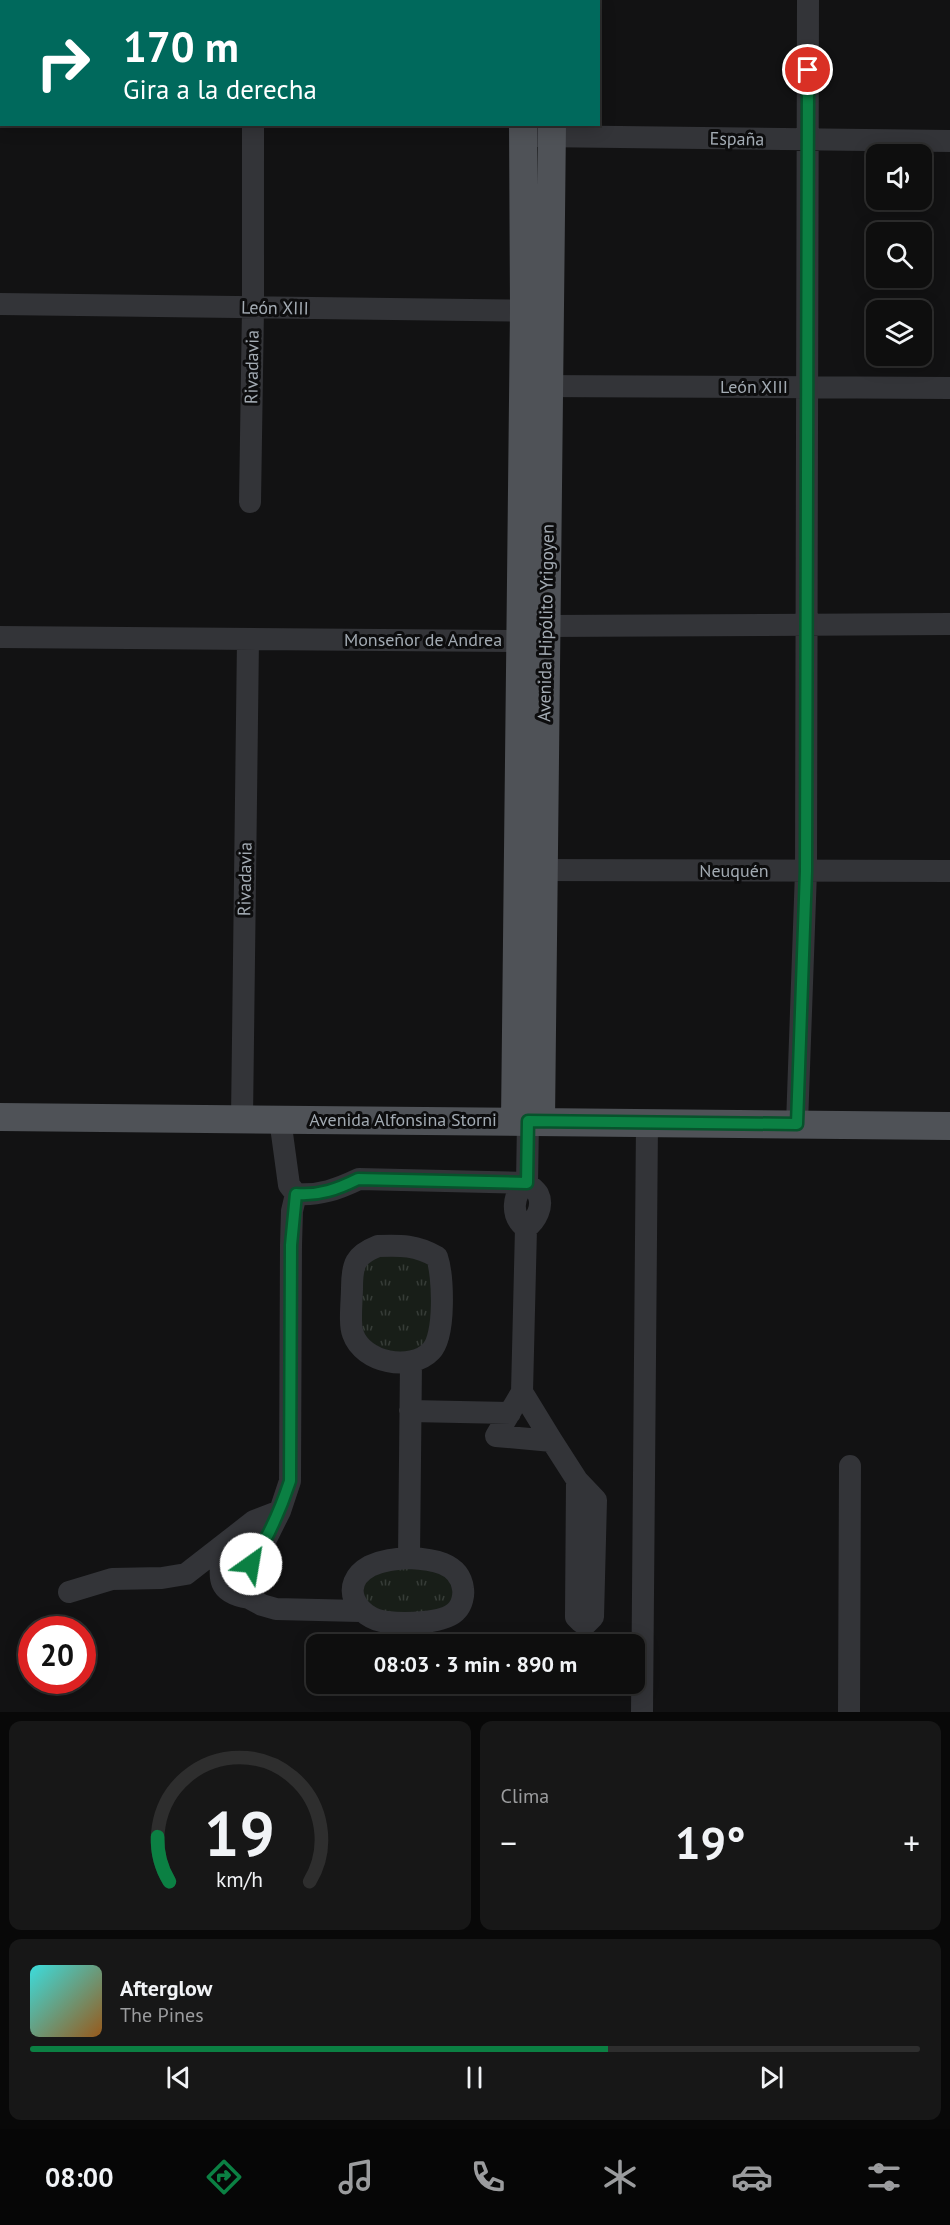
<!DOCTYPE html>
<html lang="es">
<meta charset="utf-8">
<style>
:root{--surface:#0e0e0e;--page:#171717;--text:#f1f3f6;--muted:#9b9c9e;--line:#2e2e2e;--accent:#0b8043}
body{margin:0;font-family:"PT Sans",sans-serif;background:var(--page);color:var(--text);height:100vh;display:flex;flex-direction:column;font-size:22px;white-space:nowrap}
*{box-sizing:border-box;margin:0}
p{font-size:20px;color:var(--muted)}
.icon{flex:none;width:33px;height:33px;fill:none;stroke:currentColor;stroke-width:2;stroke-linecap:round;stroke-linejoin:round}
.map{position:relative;height:1712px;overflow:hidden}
.side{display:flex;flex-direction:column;gap:9px;padding:9px;background:#080808;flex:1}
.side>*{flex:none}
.guide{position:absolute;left:0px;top:0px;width:600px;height:126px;box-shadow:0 3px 15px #0003,0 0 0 2px var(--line);background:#00695c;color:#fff;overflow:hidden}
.tools{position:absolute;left:866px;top:144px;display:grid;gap:12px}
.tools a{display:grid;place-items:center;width:66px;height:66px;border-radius:12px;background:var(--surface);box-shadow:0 3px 15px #0003,0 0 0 2px var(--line);font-size:30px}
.speed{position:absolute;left:18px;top:1616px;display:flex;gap:12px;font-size:30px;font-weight:700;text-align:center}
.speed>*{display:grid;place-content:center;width:78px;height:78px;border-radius:50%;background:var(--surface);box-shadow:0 3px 15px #0003,0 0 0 2px var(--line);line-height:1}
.speed .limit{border:9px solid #d22;background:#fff;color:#111}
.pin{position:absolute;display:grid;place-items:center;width:51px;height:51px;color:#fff;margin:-26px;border:3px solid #fff;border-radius:50%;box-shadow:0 2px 6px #0007}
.me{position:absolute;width:66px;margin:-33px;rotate:32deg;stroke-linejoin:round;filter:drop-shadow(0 0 4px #0008)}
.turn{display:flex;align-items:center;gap:21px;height:126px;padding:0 24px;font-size:27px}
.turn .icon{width:78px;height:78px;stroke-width:2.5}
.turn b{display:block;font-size:42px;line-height:51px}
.big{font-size:45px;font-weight:700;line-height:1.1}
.side .card{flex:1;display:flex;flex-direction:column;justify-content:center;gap:9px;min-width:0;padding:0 21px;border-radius:12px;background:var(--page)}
.side .dial{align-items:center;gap:0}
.dial svg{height:156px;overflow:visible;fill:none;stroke:var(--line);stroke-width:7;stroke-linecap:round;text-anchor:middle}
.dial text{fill:var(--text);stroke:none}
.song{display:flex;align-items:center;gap:18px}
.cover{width:72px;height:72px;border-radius:9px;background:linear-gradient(135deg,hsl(180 70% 55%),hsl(30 70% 35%))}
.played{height:6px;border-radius:3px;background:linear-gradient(90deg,var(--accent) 65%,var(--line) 65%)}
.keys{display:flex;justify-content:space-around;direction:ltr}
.heat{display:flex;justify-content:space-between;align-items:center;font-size:33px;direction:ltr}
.side .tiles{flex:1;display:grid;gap:9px;grid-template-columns:1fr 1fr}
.card:last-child{grid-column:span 2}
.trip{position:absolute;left:306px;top:1634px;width:339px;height:60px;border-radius:12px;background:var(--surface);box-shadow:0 3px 15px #0003,0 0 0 2px var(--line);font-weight:700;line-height:60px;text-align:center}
.dock{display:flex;height:96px;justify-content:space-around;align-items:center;background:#060606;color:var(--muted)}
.dock .icon{width:42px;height:42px}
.dock .selected{color:var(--accent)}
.dock b{font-size:27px;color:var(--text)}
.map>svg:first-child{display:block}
</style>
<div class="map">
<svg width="950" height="1712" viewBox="0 0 950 1712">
<defs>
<pattern id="grass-tufts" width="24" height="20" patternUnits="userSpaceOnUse" patternTransform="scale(1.5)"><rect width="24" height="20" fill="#181e18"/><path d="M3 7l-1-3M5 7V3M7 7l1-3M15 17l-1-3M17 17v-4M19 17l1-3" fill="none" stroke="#363c37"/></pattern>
</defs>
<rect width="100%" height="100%" fill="#121213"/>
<!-- grass -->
<path fill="url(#grass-tufts)" d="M 398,1252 L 433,1265 L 434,1336 L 407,1359 L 359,1338 L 359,1265 L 367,1256 Z
M 379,1568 L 447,1569 L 455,1603 L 427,1617 L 368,1610 L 361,1581 Z"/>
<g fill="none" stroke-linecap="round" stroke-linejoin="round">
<!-- minor -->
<path stroke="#333438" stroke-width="22" d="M 254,2 L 254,0
M 0,112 L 2,112
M 537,136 L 950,141
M 0,304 L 539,311
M 533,386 L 950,388
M 250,502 L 253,308 L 253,124
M 0,637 L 519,641 L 546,626 L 950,624
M 528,870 L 950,871
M 242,1119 L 248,639
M 280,1119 L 289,1185 L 296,1194 C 319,1196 338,1189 359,1179 L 527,1183
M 797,1124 L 806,871 L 808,0
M 527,1183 C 512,1194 510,1216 526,1228 C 536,1221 544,1206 538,1194 C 536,1190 530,1186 527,1183 L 528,1121
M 296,1194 L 292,1211 L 291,1245 L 290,1481 L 280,1511 L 265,1541 L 251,1564 L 247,1580 L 249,1598 L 262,1605 L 276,1609 L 360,1611
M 378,1246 C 400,1245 417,1245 437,1257 C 443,1275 446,1336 431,1351 C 411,1372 363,1363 353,1334 C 349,1324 352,1300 352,1288 C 352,1264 355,1255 378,1246 Z
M 522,1392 L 552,1441 L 496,1436 L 522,1392 L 526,1228
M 410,1411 L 510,1413
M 552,1441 L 577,1480 L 596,1500 L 593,1617 L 587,1623 L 581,1622 L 576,1617 L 577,1480
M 224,1545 C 220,1575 213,1592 249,1598
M 409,1558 C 431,1559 460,1562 463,1589 C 464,1595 462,1605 457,1610 C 446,1624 403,1624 387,1622 C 356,1619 337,1584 370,1566 C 383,1560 395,1559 409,1558 Z
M 409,1558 L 411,1362
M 69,1592 L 112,1579 L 162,1578 L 186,1574 L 254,1521 L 280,1511
M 642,1712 L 647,1122
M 849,1712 L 850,1466"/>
<!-- major -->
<path stroke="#4f5257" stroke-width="28" d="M 522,0 L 522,2
M 553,2 L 553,0
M 0,1117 L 950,1126
M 515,1121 L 524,310 L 523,124
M 541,1121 L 552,124"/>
</g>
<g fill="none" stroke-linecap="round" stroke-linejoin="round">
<!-- route casing -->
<g stroke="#07532c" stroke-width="15">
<path id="route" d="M 251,1564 C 268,1538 280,1511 290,1481 L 291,1245 L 296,1194 C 319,1196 338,1189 358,1179 L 527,1183 L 528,1121 L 797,1124 L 806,871 L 808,70"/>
</g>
<!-- route -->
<use href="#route" stroke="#0b8043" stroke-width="10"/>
</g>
<g text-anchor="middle" stroke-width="6" stroke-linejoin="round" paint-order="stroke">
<!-- street labels -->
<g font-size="18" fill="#a3abb3" stroke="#0d0d0e">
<text transform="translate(737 139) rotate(1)" y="6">España</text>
<text transform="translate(275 308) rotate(1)" y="6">León XIII</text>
<text transform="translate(252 367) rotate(-89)" y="6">Rivadavia</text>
<text x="754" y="393">León XIII</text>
<text transform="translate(546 623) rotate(-89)" y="6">Avenida Hipólito Yrigoyen</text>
<text x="423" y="646">Monseñor de Andrea</text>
<text x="734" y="877">Neuquén</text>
<text transform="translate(245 879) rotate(-89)" y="6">Rivadavia</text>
<text x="403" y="1126">Avenida Alfonsina Storni</text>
</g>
</g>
</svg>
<div class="tools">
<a><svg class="icon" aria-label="sound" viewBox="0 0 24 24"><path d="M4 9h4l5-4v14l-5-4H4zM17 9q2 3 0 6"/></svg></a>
<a><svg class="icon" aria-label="search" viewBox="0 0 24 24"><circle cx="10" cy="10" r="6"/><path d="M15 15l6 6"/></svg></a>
<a><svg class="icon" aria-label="layers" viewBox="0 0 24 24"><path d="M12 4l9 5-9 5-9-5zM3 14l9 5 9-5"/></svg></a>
</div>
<div class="speed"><div class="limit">20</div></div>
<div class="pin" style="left:808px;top:70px;background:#d93025"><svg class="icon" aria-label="arrive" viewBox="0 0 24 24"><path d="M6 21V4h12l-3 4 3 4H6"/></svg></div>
<svg class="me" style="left:251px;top:1564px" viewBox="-20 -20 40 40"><circle r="19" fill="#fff"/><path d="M0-13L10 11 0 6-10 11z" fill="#0b8043"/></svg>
<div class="trip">08:03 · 3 min · 890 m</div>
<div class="guide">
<div class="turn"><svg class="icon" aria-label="right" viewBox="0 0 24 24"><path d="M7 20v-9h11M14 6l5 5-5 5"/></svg><div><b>170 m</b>Gira a la derecha</div></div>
</div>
</div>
<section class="side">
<div class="tiles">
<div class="card dial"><svg viewBox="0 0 100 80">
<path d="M14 69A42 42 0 1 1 86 69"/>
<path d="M14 69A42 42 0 0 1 8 46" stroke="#0b8043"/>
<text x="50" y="56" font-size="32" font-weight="700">19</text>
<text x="50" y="72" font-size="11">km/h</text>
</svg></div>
<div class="card"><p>Clima</p>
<div class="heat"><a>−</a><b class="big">19°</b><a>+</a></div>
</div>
<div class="card">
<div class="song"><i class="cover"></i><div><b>Afterglow</b><p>The Pines</p></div></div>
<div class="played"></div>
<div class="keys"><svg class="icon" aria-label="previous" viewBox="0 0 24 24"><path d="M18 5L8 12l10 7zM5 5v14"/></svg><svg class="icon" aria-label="pause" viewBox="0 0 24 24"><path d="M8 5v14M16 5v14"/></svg><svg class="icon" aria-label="next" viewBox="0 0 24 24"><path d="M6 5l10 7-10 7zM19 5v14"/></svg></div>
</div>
</div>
</section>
<nav class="dock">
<b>08:00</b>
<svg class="icon selected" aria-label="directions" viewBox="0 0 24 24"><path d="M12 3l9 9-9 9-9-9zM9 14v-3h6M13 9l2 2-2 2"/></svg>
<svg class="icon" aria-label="music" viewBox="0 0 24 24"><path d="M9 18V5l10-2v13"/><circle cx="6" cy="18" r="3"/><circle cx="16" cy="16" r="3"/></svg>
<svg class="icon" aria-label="phone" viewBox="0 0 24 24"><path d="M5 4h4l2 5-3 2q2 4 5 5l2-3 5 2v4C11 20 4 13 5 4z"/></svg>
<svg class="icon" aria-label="climate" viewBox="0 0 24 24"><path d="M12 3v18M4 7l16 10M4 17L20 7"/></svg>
<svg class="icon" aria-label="car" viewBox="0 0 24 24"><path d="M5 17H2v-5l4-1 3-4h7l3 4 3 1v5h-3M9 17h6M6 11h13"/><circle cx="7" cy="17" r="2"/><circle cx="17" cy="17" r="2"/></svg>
<svg class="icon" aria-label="filters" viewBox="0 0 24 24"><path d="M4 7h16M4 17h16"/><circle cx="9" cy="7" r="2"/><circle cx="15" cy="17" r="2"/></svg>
</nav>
